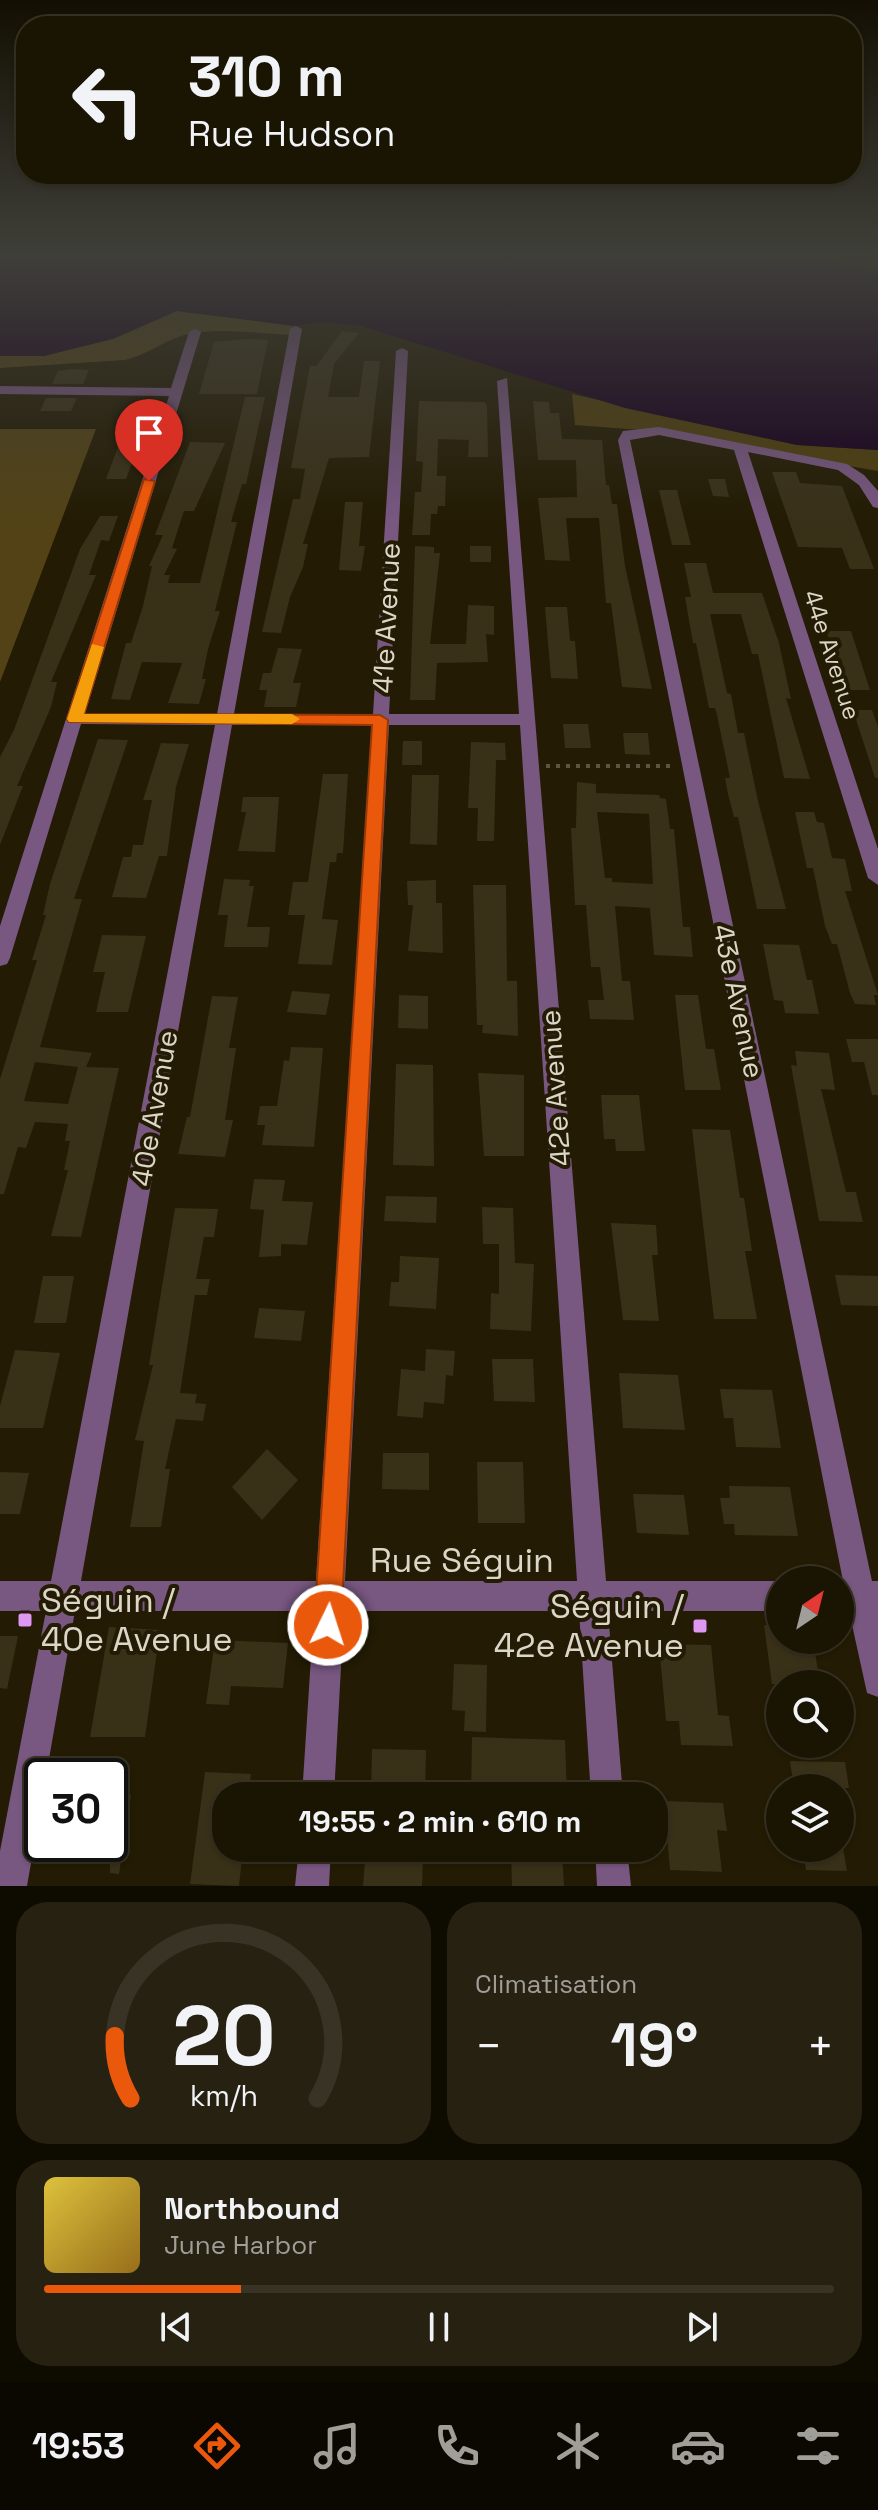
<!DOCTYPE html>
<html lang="fr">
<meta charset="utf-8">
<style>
:root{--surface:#1a1402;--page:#272111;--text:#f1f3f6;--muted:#9f9e99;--line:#383324;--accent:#ea580c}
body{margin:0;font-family:"Space Grotesk",sans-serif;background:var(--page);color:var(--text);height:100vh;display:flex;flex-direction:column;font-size:30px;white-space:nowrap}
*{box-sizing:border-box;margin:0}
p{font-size:26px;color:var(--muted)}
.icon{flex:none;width:44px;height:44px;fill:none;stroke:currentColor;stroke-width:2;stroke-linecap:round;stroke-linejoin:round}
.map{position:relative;height:1886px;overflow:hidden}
.panel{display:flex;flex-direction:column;gap:16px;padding:16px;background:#0e0b01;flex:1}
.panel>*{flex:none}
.top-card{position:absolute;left:16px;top:16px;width:846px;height:168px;border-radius:32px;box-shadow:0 2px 6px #0004,0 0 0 2px var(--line);background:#1a1402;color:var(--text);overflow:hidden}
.needle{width:52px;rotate:35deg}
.fabs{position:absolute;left:766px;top:1566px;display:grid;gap:16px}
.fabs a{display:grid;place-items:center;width:88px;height:88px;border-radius:50%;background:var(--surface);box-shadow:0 2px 6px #0004,0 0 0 2px var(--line);font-size:40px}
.speed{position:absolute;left:24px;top:1758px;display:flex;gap:16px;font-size:40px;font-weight:700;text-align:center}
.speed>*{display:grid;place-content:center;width:104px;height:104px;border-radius:50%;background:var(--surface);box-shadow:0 2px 6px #0004,0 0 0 2px var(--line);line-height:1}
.speed .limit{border:4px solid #111;border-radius:12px;background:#fff;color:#111}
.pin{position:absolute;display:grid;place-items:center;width:68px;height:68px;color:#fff;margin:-82px -34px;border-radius:50% 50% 50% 0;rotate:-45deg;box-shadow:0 0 8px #0007}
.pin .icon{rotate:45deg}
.me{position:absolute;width:88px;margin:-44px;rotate:4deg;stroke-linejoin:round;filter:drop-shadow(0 0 6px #0008)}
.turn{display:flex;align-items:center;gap:28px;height:168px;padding:0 40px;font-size:36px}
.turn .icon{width:104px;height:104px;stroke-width:2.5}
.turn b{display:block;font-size:56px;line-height:68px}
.big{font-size:60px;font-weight:700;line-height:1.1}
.panel .tile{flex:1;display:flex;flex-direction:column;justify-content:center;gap:12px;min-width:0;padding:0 28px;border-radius:32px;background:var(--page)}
.panel .dial{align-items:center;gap:0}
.dial svg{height:208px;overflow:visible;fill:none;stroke:var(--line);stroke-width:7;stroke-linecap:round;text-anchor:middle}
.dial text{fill:var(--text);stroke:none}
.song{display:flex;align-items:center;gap:24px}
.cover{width:96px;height:96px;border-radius:12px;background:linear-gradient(135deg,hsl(50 70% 55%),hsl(40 70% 35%))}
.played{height:8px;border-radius:4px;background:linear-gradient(90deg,var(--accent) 25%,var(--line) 25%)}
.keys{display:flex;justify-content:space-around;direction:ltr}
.heat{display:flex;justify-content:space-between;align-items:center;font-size:44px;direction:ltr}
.panel .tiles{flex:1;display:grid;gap:16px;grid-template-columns:1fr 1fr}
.tile:last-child{grid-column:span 2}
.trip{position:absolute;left:212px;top:1782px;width:456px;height:80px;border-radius:32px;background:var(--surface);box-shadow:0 2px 6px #0004,0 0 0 2px var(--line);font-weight:700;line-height:80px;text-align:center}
.dock{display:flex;height:128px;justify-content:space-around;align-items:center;background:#0a0801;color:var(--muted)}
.dock .icon{width:56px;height:56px}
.dock .current{color:var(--accent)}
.dock b{font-size:36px;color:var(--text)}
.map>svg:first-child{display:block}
</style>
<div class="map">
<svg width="878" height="1886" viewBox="0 0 878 1886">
<rect width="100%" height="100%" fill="#231b03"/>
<!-- green -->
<path fill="#4f3f0e" d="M 572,394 L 797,445 L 878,450 L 878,471 L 641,430 L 575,425 Z"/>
<!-- forest -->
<path fill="#524216" d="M 177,311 L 295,326 L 295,335 C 263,334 225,328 194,333 C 167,337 149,355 124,360 L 0,368 L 0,356 L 44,356 Z
M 0,429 L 96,429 L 0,682 Z"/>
<!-- water -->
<path fill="#180020" d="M 0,256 L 821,256 L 839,264 L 878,271 L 878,450 L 797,445 L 625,408 L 361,326 L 322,322 L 295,326 L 177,311 L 113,339 L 44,356 L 0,356 Z"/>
<!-- building -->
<path fill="#393018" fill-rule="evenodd" d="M 342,331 L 359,333 L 334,364 L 328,397 L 359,397 L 364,361 L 380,361 L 369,457 L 329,458 L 303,544 L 308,544 L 303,567 L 290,597 L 281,633 L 262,632 L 293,499 L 300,499 L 305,469 L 291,468 L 310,366 L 316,366 Z
M 249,339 L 268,340 L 257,394 L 199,394 L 214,342 Z
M 72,369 L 89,370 L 83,384 L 52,384 L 58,371 Z
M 245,397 L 265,397 L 246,484 L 242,484 L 231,522 L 237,522 L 215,611 L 220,611 L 208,649 L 202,679 L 206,679 L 199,704 L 168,703 L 182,663 L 142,662 L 130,700 L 111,699 L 126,643 L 131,643 L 143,606 L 152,566 L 149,566 L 163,535 L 155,535 L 190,442 L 225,443 L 194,511 L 184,511 L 172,548 L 177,549 L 164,575 L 170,575 L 168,583 L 200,583 Z
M 46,398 L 77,398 L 71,411 L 40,411 Z
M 419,401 L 484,402 L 487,405 L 488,457 L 468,457 L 469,440 L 438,439 L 437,476 L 446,476 L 445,506 L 438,506 L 437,514 L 431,514 L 430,535 L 412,535 L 415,492 L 421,492 L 423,462 L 416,461 Z
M 533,401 L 549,402 L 550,413 L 559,413 L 562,439 L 602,440 L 606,485 L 609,485 L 612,504 L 617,504 L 625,566 L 652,689 L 622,687 L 611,603 L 606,603 L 599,518 L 566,518 L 570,561 L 545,560 L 538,498 L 577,497 L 576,460 L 538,460 Z
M 133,407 L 153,408 L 126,479 L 106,479 Z
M 772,472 L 796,472 L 800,483 L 842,486 L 874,569 L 850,569 L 842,548 L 798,547 Z
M 708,479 L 725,479 L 729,497 L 713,496 Z
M 659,490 L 677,490 L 691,545 L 672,545 Z
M 345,502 L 363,502 L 359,546 L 365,546 L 361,571 L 339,570 Z
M 100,516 L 118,516 L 109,541 L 101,540 L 89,575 L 96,575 L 51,682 L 57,682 L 51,707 L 17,786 L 23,786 L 0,845 L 0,757 L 14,730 L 80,549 Z
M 415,546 L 434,547 L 434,553 L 440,553 L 430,644 L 466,644 L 468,605 L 494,606 L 494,635 L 486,634 L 488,662 L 437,663 L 435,700 L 410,700 Z
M 470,546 L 491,546 L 491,562 L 470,562 Z
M 684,563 L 706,563 L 713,593 L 762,593 L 779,643 L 791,699 L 786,698 L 810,779 L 784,778 L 758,654 L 752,654 L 741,614 L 710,614 L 727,693 L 731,694 L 738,733 L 744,733 L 758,801 L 786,909 L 757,909 L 738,817 L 734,817 L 728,794 L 725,778 L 730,778 L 717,715 L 715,708 L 709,708 L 696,643 L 693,643 L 685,597 L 691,597 Z
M 545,607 L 567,607 L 570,641 L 575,641 L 578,679 L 551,678 Z
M 826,631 L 851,631 L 870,690 L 850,690 Z
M 278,648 L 302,649 L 293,683 L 301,683 L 296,707 L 264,707 L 267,690 L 259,690 L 263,673 L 271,673 Z
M 853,710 L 872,710 L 878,727 L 878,778 L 875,778 Z
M 563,724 L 588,724 L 591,748 L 565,748 Z
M 623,733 L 648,733 L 650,755 L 625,754 Z
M 98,739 L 128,740 L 74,899 L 82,899 L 40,1047 L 92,1053 L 86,1067 L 119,1068 L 81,1237 L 51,1236 L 68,1170 L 64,1170 L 70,1141 L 65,1141 L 68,1124 L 35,1122 L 26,1148 L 18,1147 L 4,1194 L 0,1194 L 0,1079 L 37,960 L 32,960 L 46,915 L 43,915 L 50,884 ZM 35,1062 L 78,1067 L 68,1104 L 24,1101 Z
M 403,741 L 422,741 L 422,765 L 402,765 Z
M 471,742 L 505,743 L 506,760 L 496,760 L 494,841 L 477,841 L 478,808 L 468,808 Z
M 161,743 L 189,744 L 176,787 L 167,856 L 159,856 L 146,898 L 112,897 L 123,857 L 131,857 L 133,845 L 143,845 L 152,800 L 143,800 Z
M 323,774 L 348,774 L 343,853 L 337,853 L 336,862 L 330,862 L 322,919 L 338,920 L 332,965 L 298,964 L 305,915 L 288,915 L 293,882 L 308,882 Z
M 412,775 L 439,775 L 437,845 L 410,844 Z
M 577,782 L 596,784 L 596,793 L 659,795 L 660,798 L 666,799 L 670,829 L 674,829 L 683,927 L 690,927 L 693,957 L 654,955 L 650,908 L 615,906 L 622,981 L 630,981 L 634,1020 L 590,1019 L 588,1000 L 604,1000 L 600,967 L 591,967 L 586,905 L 575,905 L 571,828 L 576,828 ZM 597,812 L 649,814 L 653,884 L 612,882 L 612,878 L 605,878 Z
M 243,797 L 279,797 L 275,852 L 238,851 L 246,812 L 241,812 Z
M 795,812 L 814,812 L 817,822 L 824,823 L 832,858 L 845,859 L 852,891 L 845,891 L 878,995 L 874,995 L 876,1005 L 855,1004 L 850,993 L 837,944 L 832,944 L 825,926 L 813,868 L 807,868 Z
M 224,879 L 250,880 L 249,886 L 254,886 L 247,927 L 270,927 L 268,947 L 224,947 L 228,915 L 218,915 Z
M 436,880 L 436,903 L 442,903 L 443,953 L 408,951 L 413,905 L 408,905 L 407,881 Z
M 473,885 L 506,885 L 507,981 L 517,981 L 518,1036 L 482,1033 L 483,1025 L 477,1025 Z
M 102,935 L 146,936 L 128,1012 L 96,1012 L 105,972 L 93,972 Z
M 763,944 L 799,945 L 807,980 L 812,980 L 819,1014 L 785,1013 L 783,1001 L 774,1000 Z
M 292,991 L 330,994 L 326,1015 L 287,1012 Z
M 399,995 L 428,996 L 428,1029 L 398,1028 Z
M 675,995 L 698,995 L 706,1049 L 714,1049 L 721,1090 L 685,1090 Z
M 212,996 L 238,997 L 229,1048 L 236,1048 L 225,1120 L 233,1120 L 225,1157 L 178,1154 L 187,1117 L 190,1117 Z
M 846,1039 L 878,1039 L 878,1095 L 872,1095 L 864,1062 L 852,1062 Z
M 291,1047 L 323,1048 L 314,1147 L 262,1145 L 265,1125 L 257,1125 L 260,1106 L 277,1106 L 284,1060 L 289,1061 Z
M 795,1051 L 829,1053 L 835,1090 L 821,1089 L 846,1192 L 856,1192 L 863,1222 L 819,1221 L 791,1065 L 797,1066 Z
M 396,1064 L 433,1065 L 434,1166 L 393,1165 Z
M 478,1073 L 524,1075 L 524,1156 L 484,1156 Z
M 601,1095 L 639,1095 L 645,1151 L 616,1151 L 615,1139 L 604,1139 Z
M 692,1129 L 730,1130 L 740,1198 L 744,1198 L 752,1251 L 745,1251 L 757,1319 L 714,1319 Z
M 254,1179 L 285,1180 L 282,1201 L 313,1202 L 307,1245 L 281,1244 L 281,1256 L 259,1257 L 264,1210 L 250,1209 Z
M 386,1196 L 437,1197 L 436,1223 L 384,1221 Z
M 482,1207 L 513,1208 L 515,1263 L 534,1264 L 531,1331 L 490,1329 L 491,1293 L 499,1294 L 499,1244 L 483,1244 Z
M 175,1208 L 218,1209 L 214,1237 L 204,1237 L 196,1279 L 210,1279 L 207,1295 L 195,1295 L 180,1393 L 197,1394 L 195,1403 L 206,1404 L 203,1421 L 176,1419 L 165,1469 L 170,1469 L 161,1527 L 130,1527 L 144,1441 L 135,1440 L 153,1365 L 149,1365 Z
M 611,1223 L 656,1225 L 658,1255 L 652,1255 L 659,1321 L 623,1320 Z
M 400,1256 L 439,1258 L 436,1309 L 389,1306 L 391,1282 L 399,1282 Z
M 835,1275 L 878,1276 L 878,1306 L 841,1305 Z
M 43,1276 L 74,1276 L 66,1323 L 34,1323 Z
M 259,1308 L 305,1311 L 301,1341 L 254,1338 Z
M 426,1349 L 455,1351 L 453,1376 L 446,1375 L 444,1404 L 424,1402 L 423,1418 L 397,1416 L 401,1369 L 425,1371 Z
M 15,1350 L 60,1353 L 43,1428 L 0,1428 L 0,1406 Z
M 492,1359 L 533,1359 L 535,1402 L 494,1401 Z
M 619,1373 L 678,1375 L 685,1430 L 623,1428 Z
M 720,1389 L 772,1390 L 781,1448 L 736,1447 L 733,1418 L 724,1418 Z
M 267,1449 L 298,1480 L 262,1520 L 232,1487 Z
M 383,1453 L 429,1453 L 429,1490 L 382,1489 Z
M 477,1462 L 523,1462 L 525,1523 L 478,1523 Z
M 0,1472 L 29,1473 L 20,1514 L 0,1514 Z
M 729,1486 L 790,1487 L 798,1536 L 735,1535 L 734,1524 L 724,1524 L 720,1498 L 730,1498 Z
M 633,1494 L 684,1495 L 689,1535 L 637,1533 Z
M 764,1625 L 780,1625 L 780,1640 L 813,1640 L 820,1684 L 772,1684 Z
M 109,1627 L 160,1630 L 145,1737 L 90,1737 Z
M 0,1636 L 18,1636 L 7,1689 L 0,1688 Z
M 215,1640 L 288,1643 L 283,1688 L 231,1686 L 229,1705 L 206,1704 Z
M 659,1644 L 711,1645 L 718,1715 L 729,1716 L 733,1746 L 681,1745 L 679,1721 L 666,1721 Z
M 454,1664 L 487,1665 L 486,1732 L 464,1731 L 465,1711 L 452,1710 Z
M 472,1737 L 565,1740 L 567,1796 L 471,1796 Z
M 372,1749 L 426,1750 L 425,1796 L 371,1796 Z
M 790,1761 L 845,1762 L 849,1788 L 794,1788 Z
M 205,1772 L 251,1774 L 248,1796 L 226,1796 L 226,1848 L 243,1848 L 239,1886 L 190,1884 Z
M 110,1794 L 131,1795 L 119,1874 L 110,1873 L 110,1862 L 68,1860 L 71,1844 L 110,1844 Z
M 664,1801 L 723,1803 L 727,1831 L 717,1830 L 722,1872 L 670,1870 Z
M 366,1848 L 419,1848 L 419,1860 L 423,1860 L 422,1886 L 363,1886 Z
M 803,1848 L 843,1848 L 847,1871 L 806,1870 Z
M 511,1851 L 562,1853 L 564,1886 L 512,1886 Z"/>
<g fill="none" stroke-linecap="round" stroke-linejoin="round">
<!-- path -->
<path stroke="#5d5541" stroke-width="4" stroke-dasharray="4 6" stroke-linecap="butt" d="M 546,766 L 673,766"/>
<!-- minor -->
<path fill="#785781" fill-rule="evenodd" d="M 296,326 L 302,329 L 234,714 L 373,714 L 396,351 L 402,348 L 408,351 L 389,714 L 519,714 L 497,381 L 507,378 L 606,1581 L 780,1581 L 780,1611 L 608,1611 L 623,1796 L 591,1796 L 579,1611 L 344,1611 L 334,1796 L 302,1796 L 314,1611 L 75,1611 L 46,1776 L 42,1776 L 42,1800 L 27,1886 L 0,1886 L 0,1851 L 46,1611 L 0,1611 L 0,1581 L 51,1581 L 215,725 L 81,724 L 10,958 L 7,964 L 0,966 L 0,926 L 169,396 L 0,394 L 0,386 L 171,388 L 189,332 L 195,329 L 201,332 L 85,714 L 217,714 L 290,329 ZM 232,725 L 372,725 L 316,1581 L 81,1581 ZM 389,725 L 520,725 L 577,1581 L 345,1581 Z
M 659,427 L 847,464 L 864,475 L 878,491 L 878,508 L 873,507 L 859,485 L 838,470 L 748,452 L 878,849 L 878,885 L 868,878 L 734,450 L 659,435 L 630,440 L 872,1581 L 878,1581 L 878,1697 L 867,1693 L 849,1611 L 840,1611 L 840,1581 L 843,1581 L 618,440 L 623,431 Z
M 299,1848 L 331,1848 L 329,1886 L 295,1886 Z
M 595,1848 L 627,1848 L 631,1886 L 597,1886 Z"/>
</g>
<!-- sky -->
<linearGradient id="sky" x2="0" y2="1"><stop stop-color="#130f02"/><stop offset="0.49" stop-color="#3f3f39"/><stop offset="1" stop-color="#3f3f39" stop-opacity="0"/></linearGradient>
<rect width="878" height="521" fill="url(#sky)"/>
<!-- route -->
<path fill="#ea580c" stroke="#983908" stroke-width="2" d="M 144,479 L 155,481 L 84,714 L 380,715 L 388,720 L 341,1625 L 337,1634 L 328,1638 L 318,1634 L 314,1625 L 372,725 L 69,722 L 67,719 Z"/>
<!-- slow -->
<path fill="#f59e0b" d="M 92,644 L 104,647 L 84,714 L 292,714 L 300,719 L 292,724 L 69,722 L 67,719 Z"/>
<!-- markers -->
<g fill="#df98f2" stroke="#231b03" stroke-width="3">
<rect x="17" y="1612" width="16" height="16" rx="4"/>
<rect x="692" y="1618" width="16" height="16" rx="4"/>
</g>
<g text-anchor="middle" stroke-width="8" stroke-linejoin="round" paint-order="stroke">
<!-- far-street labels -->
<g font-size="24" fill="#dcd6c8" stroke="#231b03">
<text transform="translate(832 655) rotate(72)" y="8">44e Avenue</text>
</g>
<!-- street labels -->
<g font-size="28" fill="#dcd6c8" stroke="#231b03">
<text transform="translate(386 618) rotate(-87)" y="10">41e Avenue</text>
<text transform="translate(739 1001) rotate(78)" y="10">43e Avenue</text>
<text transform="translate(555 1088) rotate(-94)" y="10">42e Avenue</text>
<text transform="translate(154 1108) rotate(-80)" y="10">40e Avenue</text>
</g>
<!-- near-street labels -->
<g font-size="34" fill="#dcd6c8" stroke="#231b03">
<text x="462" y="1572">Rue Séguin</text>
</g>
<!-- near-poi labels -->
<g font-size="34" fill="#dcd6c8" stroke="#231b03" text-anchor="start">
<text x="41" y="1612">Séguin /<tspan x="41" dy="39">40e Avenue</tspan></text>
<text x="684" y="1618" text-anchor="end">Séguin /<tspan x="684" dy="39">42e Avenue</tspan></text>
</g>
</g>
</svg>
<div class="fabs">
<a><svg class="needle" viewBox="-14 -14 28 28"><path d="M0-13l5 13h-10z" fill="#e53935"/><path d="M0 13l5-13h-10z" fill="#9f9e99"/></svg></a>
<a><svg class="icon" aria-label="search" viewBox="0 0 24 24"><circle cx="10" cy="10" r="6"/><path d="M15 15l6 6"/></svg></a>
<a><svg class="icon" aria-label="layers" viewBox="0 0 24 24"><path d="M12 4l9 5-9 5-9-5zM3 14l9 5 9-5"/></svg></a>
</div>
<div class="speed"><div class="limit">30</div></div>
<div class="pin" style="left:149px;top:481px;background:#d93025"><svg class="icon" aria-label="arrive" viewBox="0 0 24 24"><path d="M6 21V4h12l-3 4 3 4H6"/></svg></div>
<svg class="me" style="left:328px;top:1625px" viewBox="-20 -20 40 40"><circle r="17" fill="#ea580c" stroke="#fff" stroke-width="3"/><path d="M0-11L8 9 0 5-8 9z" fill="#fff"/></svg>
<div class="trip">19:55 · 2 min · 610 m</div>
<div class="top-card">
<div class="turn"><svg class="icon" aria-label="left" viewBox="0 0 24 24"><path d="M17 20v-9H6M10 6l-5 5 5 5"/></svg><div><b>310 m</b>Rue Hudson</div></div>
</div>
</div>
<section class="panel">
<div class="tiles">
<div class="tile dial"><svg viewBox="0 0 100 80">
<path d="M14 69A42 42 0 1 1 86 69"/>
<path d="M14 69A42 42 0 0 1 8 45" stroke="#ea580c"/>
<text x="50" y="56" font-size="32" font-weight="700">20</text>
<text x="50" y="72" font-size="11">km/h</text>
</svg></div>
<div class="tile"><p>Climatisation</p>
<div class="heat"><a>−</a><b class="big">19°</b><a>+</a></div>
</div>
<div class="tile">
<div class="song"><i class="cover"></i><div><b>Northbound</b><p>June Harbor</p></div></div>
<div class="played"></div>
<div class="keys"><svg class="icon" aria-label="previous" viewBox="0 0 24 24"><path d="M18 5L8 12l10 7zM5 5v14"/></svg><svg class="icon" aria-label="pause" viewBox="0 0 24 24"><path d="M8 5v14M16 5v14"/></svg><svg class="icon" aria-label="next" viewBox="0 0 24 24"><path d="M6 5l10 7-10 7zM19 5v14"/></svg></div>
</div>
</div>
</section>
<nav class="dock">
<b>19:53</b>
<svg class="icon current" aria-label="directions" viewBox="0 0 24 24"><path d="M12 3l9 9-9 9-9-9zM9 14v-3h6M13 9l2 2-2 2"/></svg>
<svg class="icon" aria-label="music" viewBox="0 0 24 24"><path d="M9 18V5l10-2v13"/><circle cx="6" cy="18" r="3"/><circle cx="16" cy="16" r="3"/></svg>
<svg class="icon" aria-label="phone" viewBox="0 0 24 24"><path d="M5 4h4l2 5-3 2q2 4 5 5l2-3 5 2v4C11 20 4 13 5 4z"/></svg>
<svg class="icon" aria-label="climate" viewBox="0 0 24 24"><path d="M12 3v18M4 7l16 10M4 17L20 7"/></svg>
<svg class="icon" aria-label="car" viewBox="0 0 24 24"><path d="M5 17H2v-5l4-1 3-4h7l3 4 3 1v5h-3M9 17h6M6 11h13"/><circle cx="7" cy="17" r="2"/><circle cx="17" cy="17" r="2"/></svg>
<svg class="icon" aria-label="filters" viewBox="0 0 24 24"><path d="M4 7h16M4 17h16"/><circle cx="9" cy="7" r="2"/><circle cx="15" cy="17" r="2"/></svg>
</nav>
